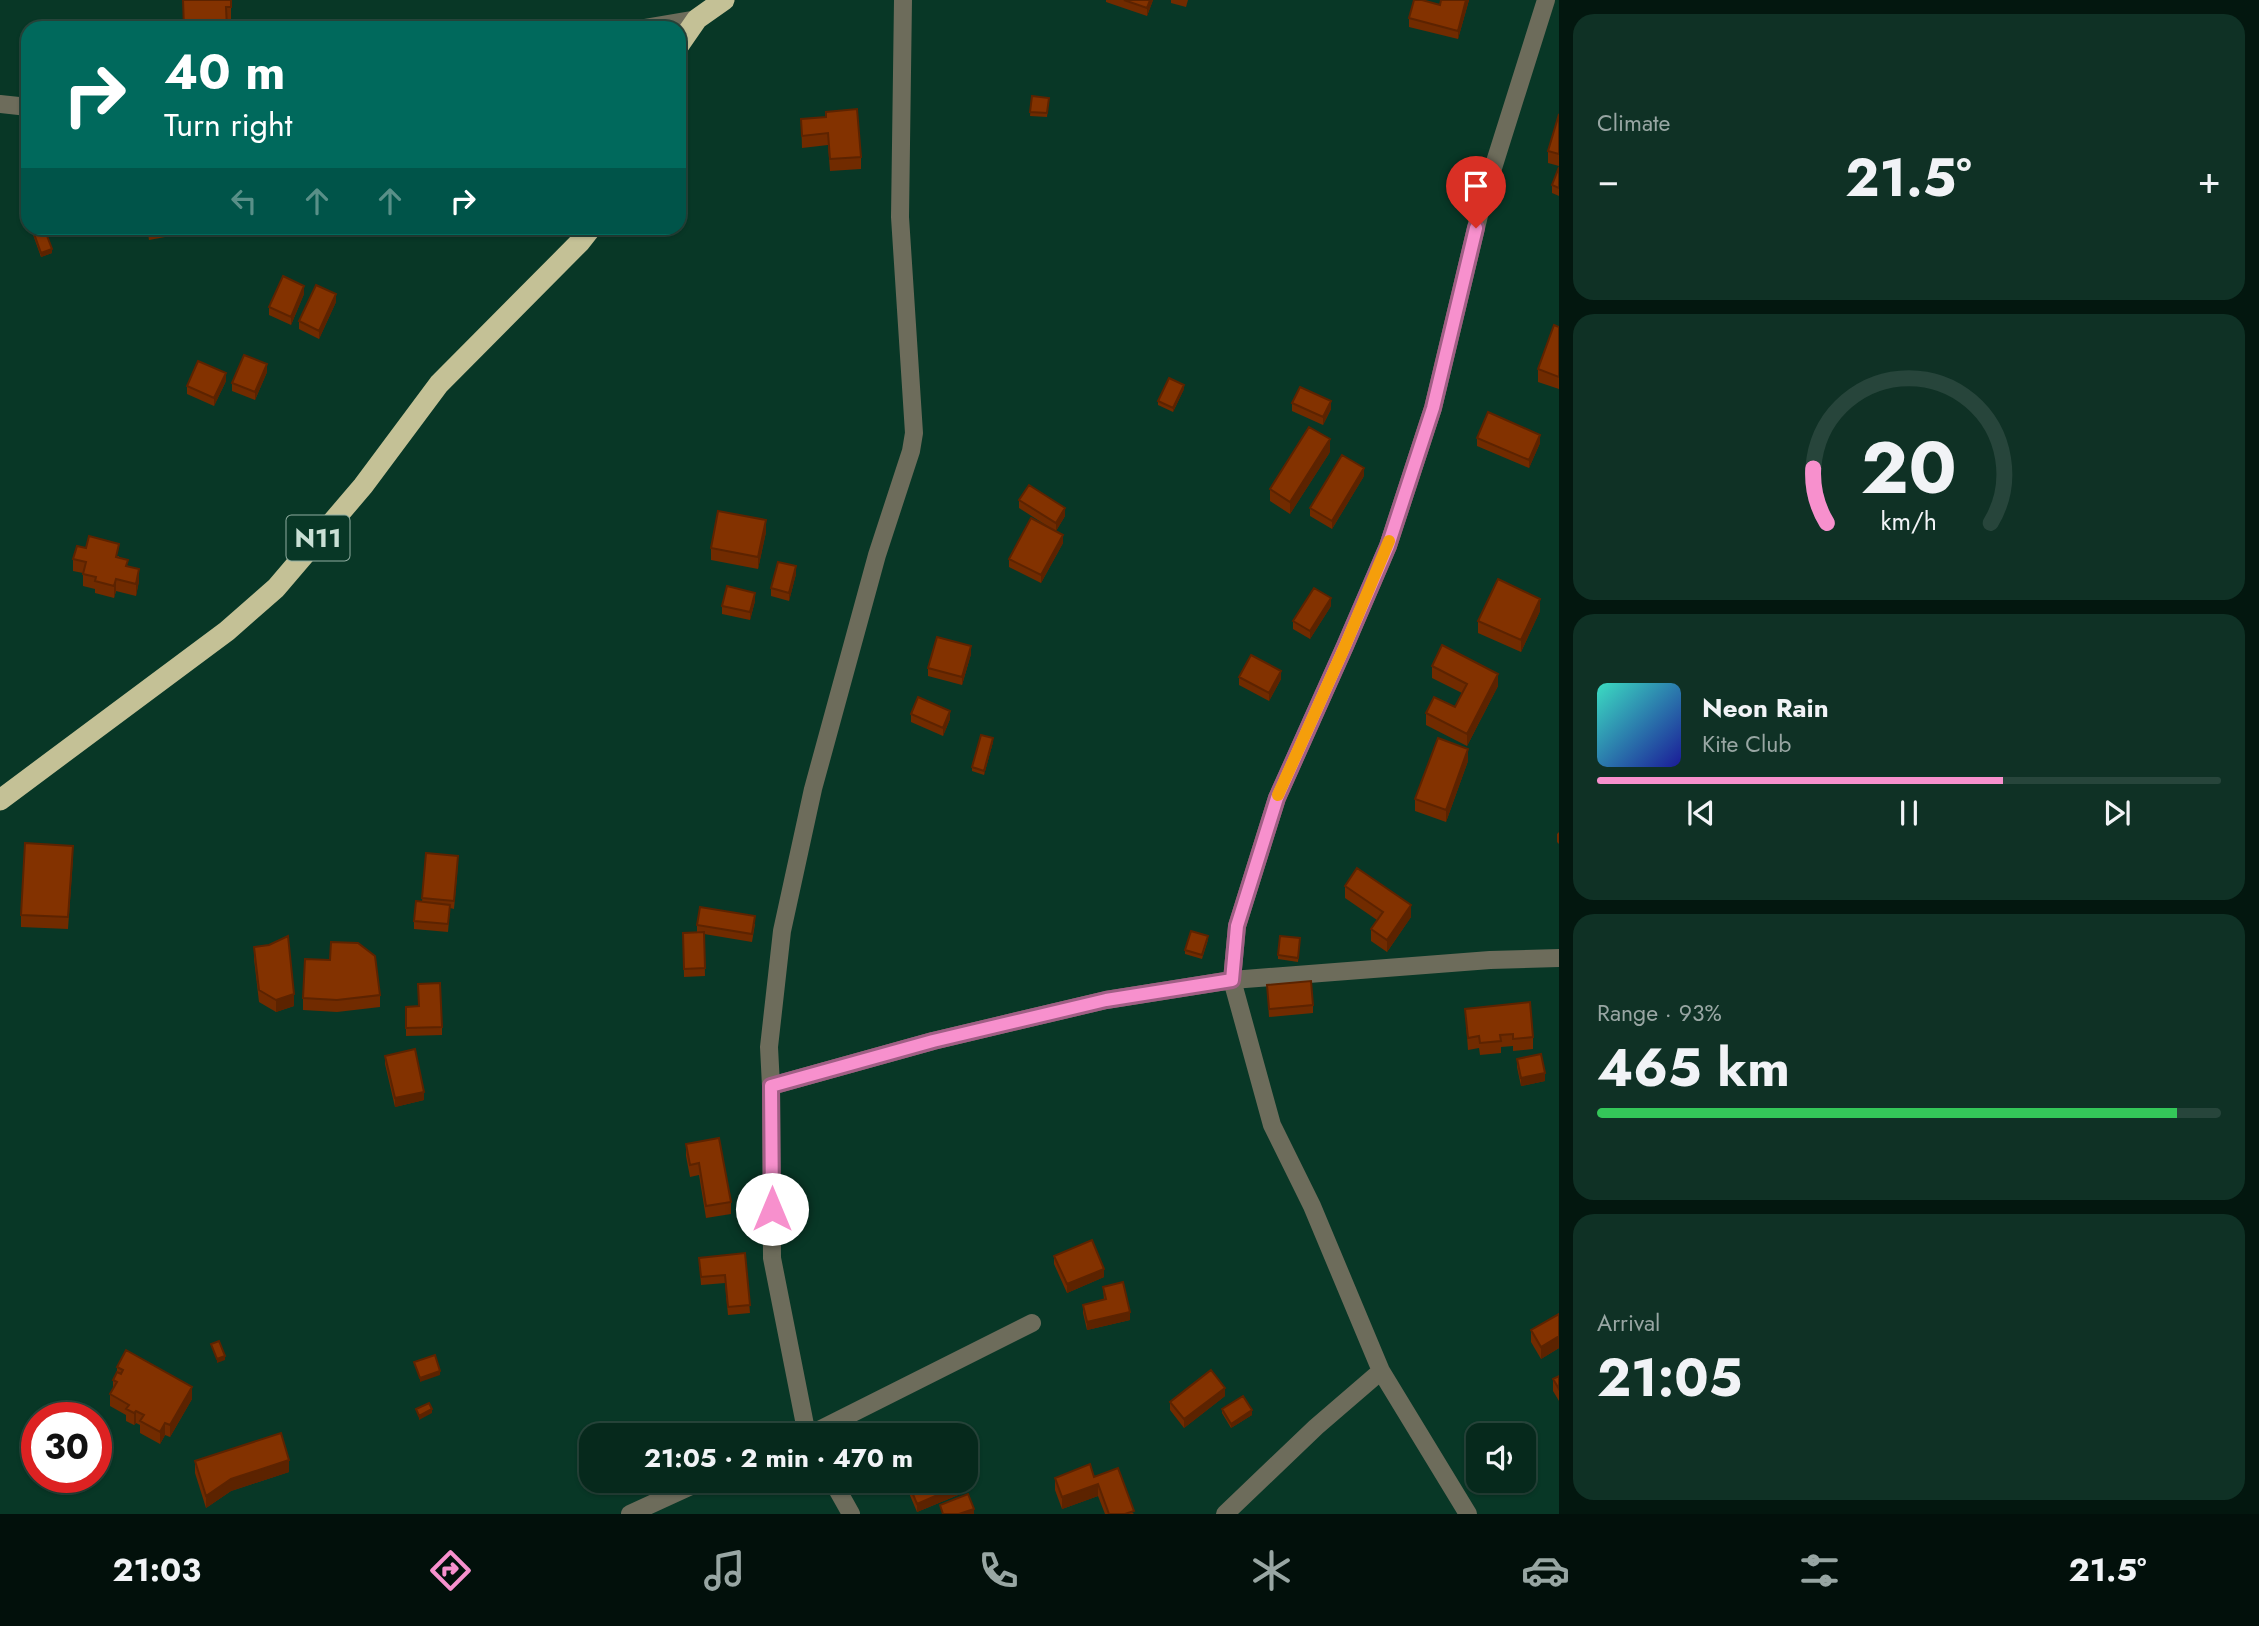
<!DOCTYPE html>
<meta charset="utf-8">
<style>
:root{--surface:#06291c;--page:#0f3125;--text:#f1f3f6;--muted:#98a6a3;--line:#27453b;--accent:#f790cd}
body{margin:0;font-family:Jost,sans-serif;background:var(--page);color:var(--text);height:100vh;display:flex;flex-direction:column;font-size:26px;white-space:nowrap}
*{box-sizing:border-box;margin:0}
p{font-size:23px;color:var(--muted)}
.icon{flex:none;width:38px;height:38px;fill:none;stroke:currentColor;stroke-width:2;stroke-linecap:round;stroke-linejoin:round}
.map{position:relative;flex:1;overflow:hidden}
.drawer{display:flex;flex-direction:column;gap:14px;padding:14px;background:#03170f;width:700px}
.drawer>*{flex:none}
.top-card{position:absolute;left:21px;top:21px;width:665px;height:214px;border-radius:21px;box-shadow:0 2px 5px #0004,0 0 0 2px var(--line);background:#00695c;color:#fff;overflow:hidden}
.buttons{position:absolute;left:1466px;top:1423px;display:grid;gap:14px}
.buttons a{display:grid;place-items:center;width:70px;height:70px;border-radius:14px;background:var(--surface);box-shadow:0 2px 5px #0004,0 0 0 2px var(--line);font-size:35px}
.speed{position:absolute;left:21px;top:1402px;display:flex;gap:14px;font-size:35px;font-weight:700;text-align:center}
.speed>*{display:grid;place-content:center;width:91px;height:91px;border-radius:50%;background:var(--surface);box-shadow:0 2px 5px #0004,0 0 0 2px var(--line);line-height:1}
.speed .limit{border:10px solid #d22;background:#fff;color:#111}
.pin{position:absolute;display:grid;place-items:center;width:60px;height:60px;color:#fff;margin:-72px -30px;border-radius:50% 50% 50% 0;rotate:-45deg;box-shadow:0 0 7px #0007}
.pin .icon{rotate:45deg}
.me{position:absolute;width:77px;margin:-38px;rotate:0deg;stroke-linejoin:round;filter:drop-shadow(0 0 5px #0008)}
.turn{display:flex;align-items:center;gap:24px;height:147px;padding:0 28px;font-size:32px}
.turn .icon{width:91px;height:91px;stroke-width:2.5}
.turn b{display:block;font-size:49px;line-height:60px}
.lanes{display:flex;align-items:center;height:66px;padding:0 28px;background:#0003;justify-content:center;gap:35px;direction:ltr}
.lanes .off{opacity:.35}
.big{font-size:52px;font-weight:700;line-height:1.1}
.drawer .card{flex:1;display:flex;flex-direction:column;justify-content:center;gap:10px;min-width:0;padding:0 24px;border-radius:21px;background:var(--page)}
.drawer .dial{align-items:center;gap:0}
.dial svg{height:182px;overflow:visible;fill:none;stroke:var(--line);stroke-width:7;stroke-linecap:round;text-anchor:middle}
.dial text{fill:var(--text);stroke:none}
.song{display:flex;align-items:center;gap:21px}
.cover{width:84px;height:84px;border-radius:10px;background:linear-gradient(135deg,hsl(170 70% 55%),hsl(240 70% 35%))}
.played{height:7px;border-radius:4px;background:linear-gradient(90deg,var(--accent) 65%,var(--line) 65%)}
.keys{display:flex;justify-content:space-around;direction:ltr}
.heat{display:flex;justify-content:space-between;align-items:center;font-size:38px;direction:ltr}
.charge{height:10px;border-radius:5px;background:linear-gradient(90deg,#34c759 93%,var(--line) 0)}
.trip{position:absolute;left:579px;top:1423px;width:399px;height:70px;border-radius:21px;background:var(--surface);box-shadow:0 2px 5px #0004,0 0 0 2px var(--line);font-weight:700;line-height:70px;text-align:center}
.menu{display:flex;height:112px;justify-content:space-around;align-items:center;background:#02100b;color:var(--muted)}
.menu .icon{width:49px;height:49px}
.menu .current{color:var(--accent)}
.menu b{font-size:32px;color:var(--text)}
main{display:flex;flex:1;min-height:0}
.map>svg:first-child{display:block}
</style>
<main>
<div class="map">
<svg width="1559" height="1514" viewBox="0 0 1559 1514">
<rect width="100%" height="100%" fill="#083726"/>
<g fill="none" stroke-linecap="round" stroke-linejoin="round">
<!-- minor -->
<path stroke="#6d6c5b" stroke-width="18" d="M 644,28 L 697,19
M 0,104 L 28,107
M 771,1086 L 933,1041 L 1106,1000 L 1232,980 L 1490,960 L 1559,958
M 807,1435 L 772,1258 L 771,1086 L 769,1047 L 782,931 L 813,789 L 877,555 L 911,451 L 914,433 L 900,217 L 903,0
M 809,1435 L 1032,1323
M 832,1480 L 851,1514
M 630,1514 L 704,1480
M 1225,1514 L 1316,1427 L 1381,1371
M 1468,1514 L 1381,1371 L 1312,1206 L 1272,1125 L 1232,980 L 1237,926 L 1277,798 L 1345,646 L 1388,546 L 1433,408 L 1482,203 L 1546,0"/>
<!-- highway -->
<path stroke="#c4c196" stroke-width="21" d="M 679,45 L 697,19 L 724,0
M 0,800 L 227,631 L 276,588 L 363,486 L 439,384 L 580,242 L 591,228"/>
</g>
<!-- wall -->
<path fill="#712b00" d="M 231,0 L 231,19 L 183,28 Z
M 1106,0 L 1153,0 L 1147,16 L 1106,2 Z
M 1171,0 L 1188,0 L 1186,7 L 1171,3 Z
M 1469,0 L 1458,39 L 1409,27 L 1409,18 L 1440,5 Z
M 1032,96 L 1049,98 L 1047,117 L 1030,116 Z
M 1559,114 L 1559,166 L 1548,163 L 1548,151 Z
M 826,117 L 861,157 L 861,169 L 830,171 L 828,145 L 802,148 L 801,119 Z
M 1559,167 L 1559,196 L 1552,193 L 1552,185 Z
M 32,228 L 52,253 L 41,257 L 32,232 Z
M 147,228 L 192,228 L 192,232 L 149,240 Z
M 304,294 L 291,325 L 269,315 L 269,307 Z
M 336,302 L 319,339 L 299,329 L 299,321 Z
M 1559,327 L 1559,389 L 1538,382 L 1538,369 Z
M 267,372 L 255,400 L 232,391 L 232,383 Z
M 226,381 L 214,406 L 187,394 L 187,386 Z
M 1184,389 L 1173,412 L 1158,405 L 1158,401 Z
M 1292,403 L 1331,409 L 1323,425 L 1292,411 Z
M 1477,438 L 1540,443 L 1529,468 L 1477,446 Z
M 1330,452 L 1290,514 L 1270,501 L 1270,489 Z
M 1364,476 L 1332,529 L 1310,516 L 1310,508 Z
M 1019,500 L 1065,516 L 1056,531 L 1063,543 L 1041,583 L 1009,567 L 1009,559 L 1052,529 L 1019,508 Z
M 766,532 L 758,569 L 711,560 L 711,548 Z
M 119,556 L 119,558 L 128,566 L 139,581 L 136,596 L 116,591 L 114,598 L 95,593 L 95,589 L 83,586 L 83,573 L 73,571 L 73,559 Z
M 796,574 L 789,601 L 771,596 L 771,588 Z
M 755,601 L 750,620 L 722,614 L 722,606 Z
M 1331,606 L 1310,639 L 1293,629 L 1293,621 Z
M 1540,611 L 1521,652 L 1478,633 L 1478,621 Z
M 971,654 L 962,685 L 928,676 L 928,668 Z
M 1432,666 L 1498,686 L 1467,746 L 1426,725 L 1426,713 L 1455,707 L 1462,693 L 1432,678 Z
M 1239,677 L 1281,679 L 1269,701 L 1239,685 Z
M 911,714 L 950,719 L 943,736 L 911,722 Z
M 993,742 L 984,775 L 972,771 L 972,767 Z
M 1468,761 L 1446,822 L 1415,811 L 1415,799 Z
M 1559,832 L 1559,844 L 1557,842 L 1557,834 Z
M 426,853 L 458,864 L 454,909 L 450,908 L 448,932 L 414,929 L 414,921 L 422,902 Z
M 73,858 L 68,929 L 21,927 L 21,915 Z
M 1345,886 L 1411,917 L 1387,952 L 1371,941 L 1371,929 L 1377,920 L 1345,898 Z
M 755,924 L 752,942 L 704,934 L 705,976 L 684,977 L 683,933 L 697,932 L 697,925 Z
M 1300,938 L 1298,962 L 1278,959 L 1278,955 Z
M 1208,940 L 1202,959 L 1185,954 L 1185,950 Z
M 254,947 L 294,1006 L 276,1012 L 259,1002 L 254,959 Z
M 330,960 L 380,995 L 380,1007 L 337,1012 L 303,1010 L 303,998 Z
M 1267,985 L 1313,1005 L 1313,1013 L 1269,1017 Z
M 406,1007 L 442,1027 L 442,1035 L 406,1036 Z
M 1465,1009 L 1533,1037 L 1533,1049 L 1513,1051 L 1513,1046 L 1501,1047 L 1501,1053 L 1480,1055 L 1479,1048 L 1468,1050 Z
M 385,1056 L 424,1100 L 395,1107 L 385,1064 Z
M 1517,1059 L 1545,1081 L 1521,1086 L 1517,1067 Z
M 686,1144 L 731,1202 L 731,1214 L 706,1218 L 699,1175 L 690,1177 L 686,1156 Z
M 745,1253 L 750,1313 L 728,1315 L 725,1283 L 701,1285 L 699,1258 Z
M 1054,1256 L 1104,1277 L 1067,1293 L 1054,1264 Z
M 1103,1287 L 1130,1320 L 1087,1330 L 1083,1313 L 1083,1305 L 1104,1300 Z
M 1559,1314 L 1559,1348 L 1541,1359 L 1531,1342 L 1531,1330 Z
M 117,1367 L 192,1399 L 170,1437 L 165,1435 L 160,1444 L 140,1433 L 140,1425 L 136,1423 L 134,1425 L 126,1421 L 126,1415 L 110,1406 L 110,1394 L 113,1389 L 113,1380 L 117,1373 Z
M 1559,1376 L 1559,1401 L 1553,1391 L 1553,1379 Z
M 1225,1396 L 1184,1428 L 1170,1410 L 1170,1402 Z
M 1222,1409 L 1252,1415 L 1231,1428 L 1222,1413 Z
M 195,1461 L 289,1472 L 231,1491 L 206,1508 L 195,1473 Z
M 1094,1477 L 1134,1514 L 1105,1514 L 1098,1496 L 1062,1509 L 1055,1490 L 1055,1478 Z
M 906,1480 L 961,1480 L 963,1493 L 917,1512 L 906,1486 Z"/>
<!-- shaded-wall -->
<path fill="#5c2300" d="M 1150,0 L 1153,0 L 1147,16 L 1147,8 Z
M 1466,0 L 1469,0 L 1458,39 L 1458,31 Z
M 52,249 L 52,253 L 41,257 L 41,253 Z
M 304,286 L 304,294 L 291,325 L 291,317 Z
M 336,294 L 336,302 L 319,339 L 319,331 Z
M 267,364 L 267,372 L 255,400 L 255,392 Z
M 226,373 L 226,381 L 214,406 L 214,398 Z
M 1184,385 L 1184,389 L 1173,412 L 1173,408 Z
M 1331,401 L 1331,409 L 1323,425 L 1323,417 Z
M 1540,435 L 1540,443 L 1529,468 L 1529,460 Z
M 1330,439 L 1330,452 L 1290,514 L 1290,502 Z
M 1364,468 L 1364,476 L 1332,529 L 1332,521 Z
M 1065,508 L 1065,516 L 1056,531 L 1056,523 Z
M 766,520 L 766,532 L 758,569 L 758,557 Z
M 1063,535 L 1063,543 L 1041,583 L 1041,575 Z
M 796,566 L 796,574 L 789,601 L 789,593 Z
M 139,569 L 139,581 L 136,596 L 136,584 Z
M 116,579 L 116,591 L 114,598 L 114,586 Z
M 755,593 L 755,601 L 750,620 L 750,612 Z
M 1331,598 L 1331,606 L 1310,639 L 1310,631 Z
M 1540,599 L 1540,611 L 1521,652 L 1521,640 Z
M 971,646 L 971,654 L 962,685 L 962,677 Z
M 1281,671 L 1281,679 L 1269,701 L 1269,693 Z
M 1498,674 L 1498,686 L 1467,746 L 1467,734 Z
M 950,711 L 950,719 L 943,736 L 943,728 Z
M 993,738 L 993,742 L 984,775 L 984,771 Z
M 1468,749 L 1468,761 L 1446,822 L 1446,810 Z
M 1411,905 L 1411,917 L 1387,952 L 1387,940 Z
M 294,994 L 294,1006 L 276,1012 L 276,1000 Z
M 1545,1073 L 1545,1081 L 1521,1086 L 1521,1078 Z
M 424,1092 L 424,1100 L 395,1107 L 395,1098 Z
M 1104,1269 L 1104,1277 L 1067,1293 L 1067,1284 Z
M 1130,1312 L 1130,1320 L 1087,1330 L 1087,1322 Z
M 1559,1336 L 1559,1348 L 1541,1359 L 1541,1347 Z
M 225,1356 L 225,1360 L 217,1363 L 217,1359 Z
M 440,1371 L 440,1375 L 420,1382 L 420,1378 Z
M 192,1387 L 192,1399 L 170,1437 L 170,1425 Z
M 1225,1388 L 1225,1396 L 1184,1428 L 1184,1419 Z
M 432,1409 L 432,1413 L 419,1420 L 419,1416 Z
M 1252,1410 L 1252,1415 L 1231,1428 L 1231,1424 Z
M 136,1411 L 136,1423 L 134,1425 L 134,1413 Z
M 165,1423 L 165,1435 L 160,1444 L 160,1432 Z
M 289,1460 L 289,1472 L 231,1491 L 206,1508 L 206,1496 L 231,1479 Z
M 963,1484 L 963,1493 L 917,1512 L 917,1504 Z
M 1098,1484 L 1098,1496 L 1062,1509 L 1062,1497 Z
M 974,1509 L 974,1514 L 959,1514 Z"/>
<!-- building -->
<path fill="#833200" stroke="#5c2300" stroke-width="2" d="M 183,0 L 231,0 L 231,7 L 226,7 L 227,28 L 184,28 Z
M 1124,0 L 1150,0 L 1147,8 Z
M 1414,0 L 1422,0 L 1440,5 L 1441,0 L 1466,0 L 1458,31 L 1409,18 Z
M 1032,96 L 1049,98 L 1047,113 L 1030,112 Z
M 857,109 L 861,157 L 830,159 L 828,133 L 802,136 L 801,119 L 826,117 L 826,112 Z
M 1559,114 L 1559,154 L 1548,151 Z
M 1559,167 L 1559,188 L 1552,185 Z
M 32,228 L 44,228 L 52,249 L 41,253 Z
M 283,276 L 304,286 L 291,317 L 269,307 Z
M 316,285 L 336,294 L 319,331 L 299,321 Z
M 1554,325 L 1559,327 L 1559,377 L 1538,369 Z
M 244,355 L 267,364 L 255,392 L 232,383 Z
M 198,361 L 226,373 L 214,398 L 187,386 Z
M 1169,378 L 1184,385 L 1173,408 L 1158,401 Z
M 1300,387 L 1331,401 L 1323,417 L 1292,403 Z
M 1488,412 L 1540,435 L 1529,460 L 1477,438 Z
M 1309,427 L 1330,439 L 1290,502 L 1270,489 Z
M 1342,455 L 1364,468 L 1332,521 L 1310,508 Z
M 1029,485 L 1065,508 L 1056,523 L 1019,500 Z
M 718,511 L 766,520 L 758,557 L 711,548 Z
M 1031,518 L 1063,535 L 1041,575 L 1009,559 Z
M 89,536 L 119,544 L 116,557 L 128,560 L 126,566 L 139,569 L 136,584 L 116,579 L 114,586 L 95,581 L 96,577 L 83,574 L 86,562 L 73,559 L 77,546 L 86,548 Z
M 778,562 L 796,566 L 789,593 L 771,588 Z
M 1498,579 L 1540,599 L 1521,640 L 1478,621 Z
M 727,586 L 755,593 L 750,612 L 722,606 Z
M 1314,588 L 1331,598 L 1310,631 L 1293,621 Z
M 937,637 L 971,646 L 962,677 L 928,668 Z
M 1442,645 L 1498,674 L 1467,734 L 1426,713 L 1434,697 L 1455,707 L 1467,684 L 1432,666 Z
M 1251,655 L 1281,671 L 1269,693 L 1239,677 Z
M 918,697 L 950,711 L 943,728 L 911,714 Z
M 981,735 L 993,738 L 984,771 L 972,767 Z
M 1438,738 L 1468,749 L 1446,810 L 1415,799 Z
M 25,843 L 73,846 L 68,917 L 21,915 Z
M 426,853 L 458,856 L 454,901 L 422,898 Z
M 1357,868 L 1411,905 L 1387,940 L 1371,929 L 1383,912 L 1345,886 Z
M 416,901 L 450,905 L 448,924 L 414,921 Z
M 700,907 L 755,916 L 752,934 L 697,925 Z
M 1191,931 L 1208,936 L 1202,955 L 1185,950 Z
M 704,932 L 705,968 L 684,969 L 683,933 Z
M 288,936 L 294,994 L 276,1000 L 259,990 L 254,947 L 269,945 Z
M 1280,936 L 1300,938 L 1298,958 L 1278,955 Z
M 331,942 L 358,943 L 375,956 L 380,995 L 337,1000 L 303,998 L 305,959 L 330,960 Z
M 1311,981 L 1313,1005 L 1269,1009 L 1267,985 Z
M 440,983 L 442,1027 L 406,1028 L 406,1007 L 419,1006 L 418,984 Z
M 1530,1002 L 1533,1037 L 1513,1039 L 1513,1034 L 1500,1035 L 1501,1041 L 1480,1043 L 1479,1036 L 1468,1038 L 1465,1009 Z
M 415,1049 L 424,1092 L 395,1098 L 385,1056 Z
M 1541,1054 L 1545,1073 L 1521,1078 L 1517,1059 Z
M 719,1138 L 731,1202 L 706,1206 L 699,1163 L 690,1165 L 686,1144 Z
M 1092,1240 L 1104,1269 L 1067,1284 L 1054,1256 Z
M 745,1253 L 750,1305 L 728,1307 L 725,1275 L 701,1277 L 699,1258 Z
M 1123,1282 L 1130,1312 L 1087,1322 L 1083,1305 L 1106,1299 L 1103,1287 Z
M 1559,1314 L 1559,1336 L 1541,1347 L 1531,1330 Z
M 219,1341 L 225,1356 L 217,1359 L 211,1344 Z
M 126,1350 L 192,1387 L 170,1425 L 165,1423 L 160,1432 L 140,1421 L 144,1415 L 136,1411 L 134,1413 L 126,1409 L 129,1405 L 110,1394 L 117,1382 L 113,1380 L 117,1372 L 121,1374 L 123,1370 L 117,1367 Z
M 435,1355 L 440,1371 L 420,1378 L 414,1362 Z
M 1211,1370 L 1225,1388 L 1184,1419 L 1170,1402 Z
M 1559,1376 L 1559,1389 L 1553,1379 Z
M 1243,1396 L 1252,1410 L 1231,1424 L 1222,1409 Z
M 429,1403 L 432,1409 L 419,1416 L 416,1409 Z
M 281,1433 L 289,1460 L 231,1479 L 206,1496 L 195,1461 Z
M 1090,1464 L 1094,1477 L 1118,1468 L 1134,1511 L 1125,1514 L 1109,1514 L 1098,1484 L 1062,1497 L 1055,1478 Z
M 907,1480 L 961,1480 L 963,1484 L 917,1504 Z
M 968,1494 L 974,1509 L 959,1514 L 943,1514 L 940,1505 Z"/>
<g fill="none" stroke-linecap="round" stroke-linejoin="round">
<!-- route casing -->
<g stroke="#a15e85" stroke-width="18">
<path id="route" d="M 772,1209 L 771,1086 L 933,1041 L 1106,1000 L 1232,980 L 1237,926 L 1277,798 L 1345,646 L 1388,546 L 1433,408 L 1476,228"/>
</g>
<!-- route -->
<use href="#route" stroke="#f790cd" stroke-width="12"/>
<!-- slow -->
<path stroke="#f59e0b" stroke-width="12" d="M 1278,795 L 1345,646 L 1389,541"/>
</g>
<g text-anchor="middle" stroke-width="7" stroke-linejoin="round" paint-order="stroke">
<!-- shield labels -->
<rect fill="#083726" stroke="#90ada0" stroke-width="2" x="286.5" y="515.5" width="63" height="45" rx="5"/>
<g font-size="26" font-weight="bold" fill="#cae0d5">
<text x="318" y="547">N11</text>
</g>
</g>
</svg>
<div class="buttons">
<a><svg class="icon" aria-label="sound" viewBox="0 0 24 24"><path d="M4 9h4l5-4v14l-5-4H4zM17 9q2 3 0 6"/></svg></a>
</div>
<div class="speed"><div class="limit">30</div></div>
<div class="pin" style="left:1476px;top:228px;background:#d93025"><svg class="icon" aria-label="arrive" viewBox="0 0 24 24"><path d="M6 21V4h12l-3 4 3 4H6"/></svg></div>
<svg class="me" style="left:772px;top:1209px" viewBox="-20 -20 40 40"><circle r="19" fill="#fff"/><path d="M0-13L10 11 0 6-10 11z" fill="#f790cd"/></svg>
<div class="trip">21:05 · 2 min · 470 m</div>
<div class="top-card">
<div class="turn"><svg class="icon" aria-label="right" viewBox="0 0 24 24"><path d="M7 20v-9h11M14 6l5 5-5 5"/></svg><div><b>40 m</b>Turn right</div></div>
<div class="lanes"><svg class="icon off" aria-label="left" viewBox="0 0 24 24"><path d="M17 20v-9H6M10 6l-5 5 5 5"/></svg><svg class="icon off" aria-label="ahead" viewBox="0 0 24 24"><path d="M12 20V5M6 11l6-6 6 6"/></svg><svg class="icon off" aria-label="ahead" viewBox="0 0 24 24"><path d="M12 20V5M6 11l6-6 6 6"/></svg><svg class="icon" aria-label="right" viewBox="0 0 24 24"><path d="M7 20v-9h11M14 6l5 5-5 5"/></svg></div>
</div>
</div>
<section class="drawer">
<div class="card"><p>Climate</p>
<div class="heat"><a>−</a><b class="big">21.5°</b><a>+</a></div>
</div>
<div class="card dial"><svg viewBox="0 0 100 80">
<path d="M14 69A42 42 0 1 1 86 69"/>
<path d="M14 69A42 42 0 0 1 8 45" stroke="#f790cd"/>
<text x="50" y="56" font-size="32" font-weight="700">20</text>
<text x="50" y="72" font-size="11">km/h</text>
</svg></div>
<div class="card">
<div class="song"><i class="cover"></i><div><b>Neon Rain</b><p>Kite Club</p></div></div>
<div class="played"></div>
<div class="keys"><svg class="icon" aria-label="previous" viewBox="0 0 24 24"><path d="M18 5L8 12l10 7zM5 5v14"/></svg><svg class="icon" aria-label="pause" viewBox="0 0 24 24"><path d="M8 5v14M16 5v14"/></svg><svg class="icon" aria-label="next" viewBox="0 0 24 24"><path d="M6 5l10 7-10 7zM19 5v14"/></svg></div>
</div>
<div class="card"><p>Range · 93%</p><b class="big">465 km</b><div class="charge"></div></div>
<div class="card"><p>Arrival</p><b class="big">21:05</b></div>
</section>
</main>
<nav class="menu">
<b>21:03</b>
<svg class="icon current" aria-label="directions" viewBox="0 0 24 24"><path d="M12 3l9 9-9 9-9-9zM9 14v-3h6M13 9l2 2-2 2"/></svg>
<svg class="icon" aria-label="music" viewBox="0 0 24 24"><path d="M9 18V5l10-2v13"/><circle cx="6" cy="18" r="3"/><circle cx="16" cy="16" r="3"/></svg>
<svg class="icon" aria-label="phone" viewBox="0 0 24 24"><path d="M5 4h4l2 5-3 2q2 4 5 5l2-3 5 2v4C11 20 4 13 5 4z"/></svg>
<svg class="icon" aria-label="climate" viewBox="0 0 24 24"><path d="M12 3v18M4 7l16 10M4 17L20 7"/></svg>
<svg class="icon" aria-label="car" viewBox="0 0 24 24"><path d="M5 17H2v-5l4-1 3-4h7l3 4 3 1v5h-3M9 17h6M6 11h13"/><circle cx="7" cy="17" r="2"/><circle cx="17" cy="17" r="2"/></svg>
<svg class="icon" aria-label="filters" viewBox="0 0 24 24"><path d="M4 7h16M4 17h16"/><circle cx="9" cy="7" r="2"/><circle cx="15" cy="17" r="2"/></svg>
<b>21.5°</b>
</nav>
